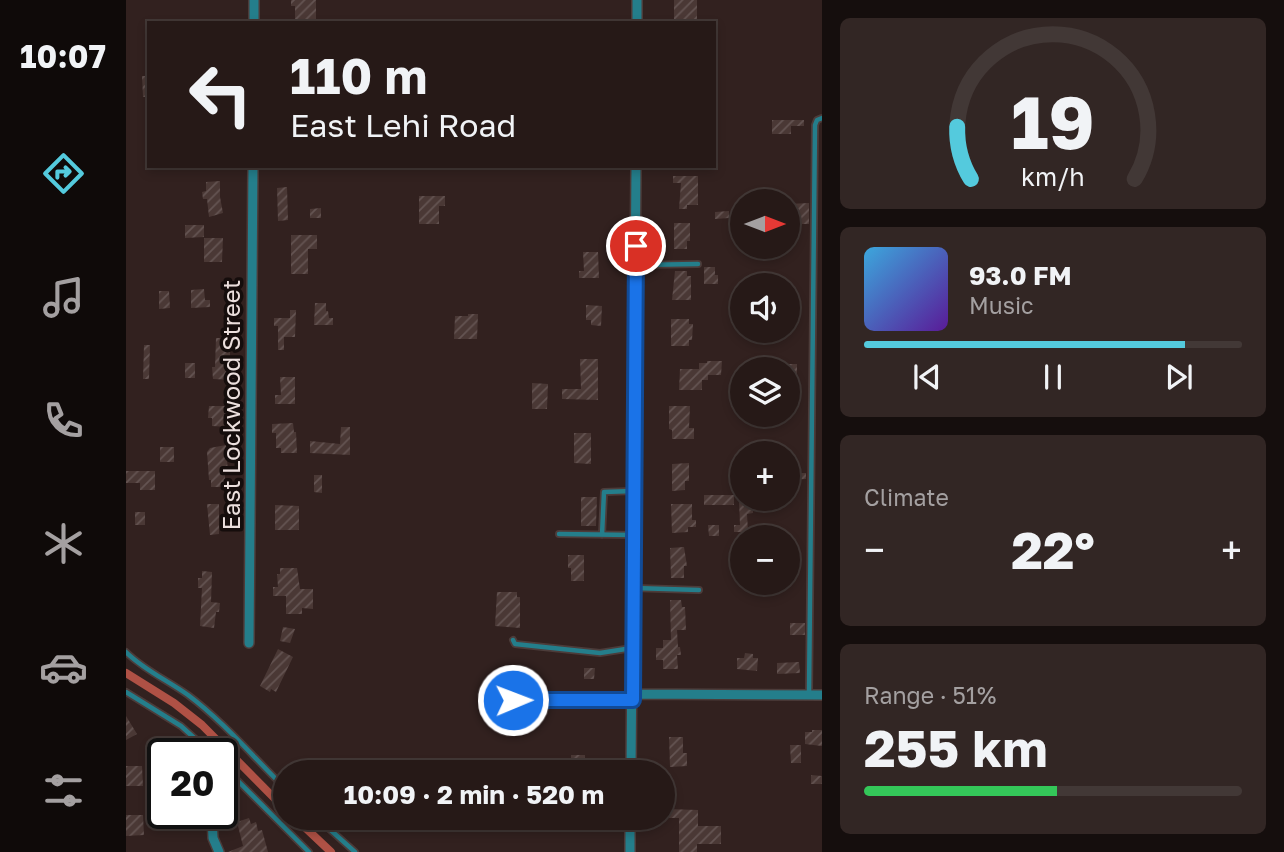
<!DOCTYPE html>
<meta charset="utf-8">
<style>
:root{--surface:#261917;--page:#322624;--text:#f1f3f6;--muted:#a4a0a1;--line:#423836;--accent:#54cadd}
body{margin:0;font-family:"Golos Text",sans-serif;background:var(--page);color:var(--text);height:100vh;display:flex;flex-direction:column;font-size:26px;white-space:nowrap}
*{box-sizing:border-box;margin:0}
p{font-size:23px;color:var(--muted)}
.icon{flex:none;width:38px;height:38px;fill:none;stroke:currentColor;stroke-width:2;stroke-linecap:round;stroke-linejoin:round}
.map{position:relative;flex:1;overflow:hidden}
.sheet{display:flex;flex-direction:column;gap:18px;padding:18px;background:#150e0d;width:462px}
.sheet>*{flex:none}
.hud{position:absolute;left:21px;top:21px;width:569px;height:147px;border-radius:0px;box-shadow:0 4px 10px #0003,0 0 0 2px var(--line);background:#261917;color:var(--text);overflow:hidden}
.needle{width:46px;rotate:90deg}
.controls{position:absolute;left:604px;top:189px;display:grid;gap:14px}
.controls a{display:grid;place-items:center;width:70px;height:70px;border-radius:50%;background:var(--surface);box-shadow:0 4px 10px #0003,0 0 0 2px var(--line);font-size:35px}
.speed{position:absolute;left:21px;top:738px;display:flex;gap:14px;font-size:35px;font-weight:700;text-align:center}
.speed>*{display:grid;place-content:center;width:91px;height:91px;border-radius:50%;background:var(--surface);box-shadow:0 4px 10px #0003,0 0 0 2px var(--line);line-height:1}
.speed .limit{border:4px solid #111;border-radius:10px;background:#fff;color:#111}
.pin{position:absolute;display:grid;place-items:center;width:60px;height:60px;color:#fff;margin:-30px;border:4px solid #fff;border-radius:50%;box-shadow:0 2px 7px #0007}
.me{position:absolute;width:77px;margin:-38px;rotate:89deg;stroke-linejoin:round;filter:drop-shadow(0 0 5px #0008)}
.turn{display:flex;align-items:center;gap:24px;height:147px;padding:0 28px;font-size:32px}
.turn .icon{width:91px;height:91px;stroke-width:2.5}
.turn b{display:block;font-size:49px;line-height:60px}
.big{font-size:52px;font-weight:700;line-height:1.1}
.sheet .card{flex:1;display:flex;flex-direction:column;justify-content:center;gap:10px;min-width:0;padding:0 24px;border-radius:10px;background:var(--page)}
.sheet .dial{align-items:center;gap:0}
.dial svg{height:182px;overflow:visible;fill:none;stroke:var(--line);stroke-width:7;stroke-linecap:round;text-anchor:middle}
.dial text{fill:var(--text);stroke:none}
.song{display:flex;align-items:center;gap:21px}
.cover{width:84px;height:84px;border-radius:10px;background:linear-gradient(135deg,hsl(200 70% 55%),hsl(270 70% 35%))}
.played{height:7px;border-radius:4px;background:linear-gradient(90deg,var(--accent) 85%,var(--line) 85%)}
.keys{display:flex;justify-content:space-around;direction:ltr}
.heat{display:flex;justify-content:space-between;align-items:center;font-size:38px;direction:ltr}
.charge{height:10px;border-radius:5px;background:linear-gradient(90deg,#34c759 51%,var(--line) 0)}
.trip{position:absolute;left:147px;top:760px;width:402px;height:70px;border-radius:35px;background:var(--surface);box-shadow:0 4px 10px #0003,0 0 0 2px var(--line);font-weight:700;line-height:70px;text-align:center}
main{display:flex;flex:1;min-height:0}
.dock{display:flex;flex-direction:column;width:126px;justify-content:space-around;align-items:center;background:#0f0a09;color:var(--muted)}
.dock .icon{width:49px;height:49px}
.dock .on{color:var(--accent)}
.dock b{font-size:32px;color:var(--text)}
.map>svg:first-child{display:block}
</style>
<main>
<nav class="dock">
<b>10:07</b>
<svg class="icon on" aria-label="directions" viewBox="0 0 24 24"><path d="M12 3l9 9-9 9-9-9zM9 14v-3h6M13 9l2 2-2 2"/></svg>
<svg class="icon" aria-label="music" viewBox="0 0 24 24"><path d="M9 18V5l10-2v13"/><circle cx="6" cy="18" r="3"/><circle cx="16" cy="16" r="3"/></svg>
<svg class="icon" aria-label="phone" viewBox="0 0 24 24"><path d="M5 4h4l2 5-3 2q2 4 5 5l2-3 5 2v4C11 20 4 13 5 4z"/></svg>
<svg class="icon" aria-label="climate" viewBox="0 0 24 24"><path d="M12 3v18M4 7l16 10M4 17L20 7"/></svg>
<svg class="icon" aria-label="car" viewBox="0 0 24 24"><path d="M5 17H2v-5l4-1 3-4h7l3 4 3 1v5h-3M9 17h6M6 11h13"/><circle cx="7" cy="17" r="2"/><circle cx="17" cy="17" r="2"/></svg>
<svg class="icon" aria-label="filters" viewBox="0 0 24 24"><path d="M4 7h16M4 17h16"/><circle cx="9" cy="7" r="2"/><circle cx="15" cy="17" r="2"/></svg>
</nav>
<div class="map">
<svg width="696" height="852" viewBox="0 0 696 852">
<defs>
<pattern id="building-hatch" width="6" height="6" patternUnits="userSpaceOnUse" patternTransform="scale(1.75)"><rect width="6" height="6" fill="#4a3835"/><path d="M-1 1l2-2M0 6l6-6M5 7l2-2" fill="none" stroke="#645452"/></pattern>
</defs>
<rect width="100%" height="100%" fill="#32211f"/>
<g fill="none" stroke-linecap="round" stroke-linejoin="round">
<!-- canal -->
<path stroke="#af5145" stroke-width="8" d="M 0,673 L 48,703 L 76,725 L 159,809
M 168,817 L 205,852"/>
</g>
<!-- building -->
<path fill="url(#building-hatch)" d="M 165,0 L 190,0 L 190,23 L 176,23 L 176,19 L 169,19 L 169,6 L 165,6 Z
M 548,0 L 571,0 L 571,23 L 548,23 Z
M 16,76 L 23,76 L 23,97 L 17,97 Z
M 646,120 L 678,120 L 678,126 L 665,126 L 665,134 L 646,134 Z
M 547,176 L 572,176 L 572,205 L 561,205 L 561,209 L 553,209 L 555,183 L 547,183 Z
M 94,181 L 94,197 L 97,213 L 83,217 L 81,199 L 77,199 L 76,192 L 80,191 L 80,182 Z
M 161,187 L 162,220 L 152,221 L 151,188 Z
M 293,196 L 319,196 L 319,206 L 313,206 L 313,224 L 293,224 Z
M 683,203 L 683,224 L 672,224 L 672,216 L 662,216 L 662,204 Z
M 195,208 L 195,218 L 184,218 L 184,209 Z
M 603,211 L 603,218 L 589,219 L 589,212 Z
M 548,223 L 564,223 L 564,241 L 561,241 L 561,249 L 548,249 Z
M 59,225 L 78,225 L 78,237 L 59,238 Z
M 165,235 L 191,235 L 191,249 L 182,249 L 182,274 L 165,274 Z
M 78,238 L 97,238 L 96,262 L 78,262 Z
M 457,252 L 472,252 L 473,278 L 453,278 L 453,271 L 458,271 Z
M 578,267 L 589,267 L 589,275 L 592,275 L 592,284 L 578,284 Z
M 549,271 L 561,271 L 561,276 L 565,276 L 565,300 L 546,300 Z
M 78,289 L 79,300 L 84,300 L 84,307 L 65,308 L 65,290 Z
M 33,291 L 43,291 L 44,308 L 33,309 Z
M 189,303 L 200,303 L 200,311 L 202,311 L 203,318 L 207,318 L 207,325 L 188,325 Z
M 460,305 L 476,306 L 475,326 L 465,325 L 465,320 L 460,320 Z
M 662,306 L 675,306 L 675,314 L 662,314 Z
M 164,310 L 170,310 L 169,337 L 158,337 L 158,350 L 152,350 L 152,326 L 148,326 L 148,318 L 164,318 Z
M 342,314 L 352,314 L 351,339 L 328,339 L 329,316 L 342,316 Z
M 545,319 L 563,319 L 563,324 L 567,324 L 566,340 L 563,340 L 563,346 L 545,346 Z
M 90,338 L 104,338 L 104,362 L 108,362 L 107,380 L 87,379 L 86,367 L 89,367 Z
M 18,345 L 24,345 L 23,379 L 17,379 Z
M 454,359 L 472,359 L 472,400 L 436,399 L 436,389 L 455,389 Z
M 581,361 L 596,361 L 595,375 L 582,375 L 582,380 L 576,380 L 576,390 L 553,390 L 554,369 L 573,369 L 573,363 L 581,363 Z
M 59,363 L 69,363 L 69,378 L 59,378 Z
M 662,364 L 671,364 L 671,381 L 662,381 Z
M 154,377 L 169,377 L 169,404 L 149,404 L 149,395 L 155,395 Z
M 406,383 L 422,384 L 421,409 L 406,409 Z
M 83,406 L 103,406 L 102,427 L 86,426 L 86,418 L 82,418 Z
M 543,406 L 564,406 L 563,428 L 568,428 L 568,439 L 546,439 L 546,430 L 543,429 Z
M 167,423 L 168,432 L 170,432 L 171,453 L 155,453 L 155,448 L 150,448 L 150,433 L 146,433 L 146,424 Z
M 215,427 L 224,427 L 224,455 L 184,453 L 184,441 L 214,444 Z
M 448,433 L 465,433 L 465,464 L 448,463 Z
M 100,445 L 102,474 L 99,474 L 99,487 L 85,487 L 85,480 L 83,480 L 81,452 L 84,448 Z
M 34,447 L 48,447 L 48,462 L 34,462 Z
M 563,463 L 563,481 L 559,481 L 559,490 L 546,491 L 546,464 Z
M 0,471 L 29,471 L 29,490 L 14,490 L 14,483 L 0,483 Z
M 662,473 L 680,473 L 680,479 L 662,480 Z
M 188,475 L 196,475 L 196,493 L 188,492 Z
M 578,495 L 608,495 L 608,505 L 578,505 Z
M 455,497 L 471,497 L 470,526 L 455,526 Z
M 627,500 L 627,513 L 621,514 L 622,532 L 608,532 L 608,525 L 614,525 L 613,501 Z
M 81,504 L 93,504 L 93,534 L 84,535 Z
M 545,504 L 566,504 L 566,520 L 570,520 L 570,527 L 562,527 L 562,532 L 546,533 Z
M 149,505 L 173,506 L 173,530 L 149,530 Z
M 9,512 L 19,512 L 19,525 L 9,525 Z
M 582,525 L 593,525 L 593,536 L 583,536 Z
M 558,547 L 561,566 L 558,566 L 558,578 L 545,578 L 544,548 Z
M 442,555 L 458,555 L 458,581 L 445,581 L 445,568 L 442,568 Z
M 154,568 L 171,568 L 174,589 L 187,589 L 187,609 L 176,608 L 176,614 L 160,614 L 160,596 L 147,596 L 147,587 L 152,587 L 151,574 L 154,574 Z
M 76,571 L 86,572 L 85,602 L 94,603 L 93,612 L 90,612 L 88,628 L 74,626 L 76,588 L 72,588 L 72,578 L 76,578 Z
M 371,592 L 391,592 L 391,597 L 394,597 L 394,628 L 369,626 Z
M 544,600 L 555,600 L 556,607 L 559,607 L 560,630 L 551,630 L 552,647 L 554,647 L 555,655 L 551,655 L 552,669 L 537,669 L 537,660 L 530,660 L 530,648 L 537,648 L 537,640 L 545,640 Z
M 664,623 L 679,623 L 679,635 L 664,635 Z
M 157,627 L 169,629 L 164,643 L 154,641 Z
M 152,649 L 167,657 L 150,692 L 145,689 L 144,692 L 134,686 Z
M 619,653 L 627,654 L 627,658 L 632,658 L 631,671 L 611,669 L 611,658 L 618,658 Z
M 673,662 L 674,673 L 651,674 L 651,663 Z
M 458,668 L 469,668 L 468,679 L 458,679 Z
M 0,716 L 11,734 L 0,740 Z
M 686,730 L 696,730 L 696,746 L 679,744 L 679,732 L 686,732 Z
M 543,737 L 557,737 L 557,753 L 561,753 L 561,766 L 544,767 Z
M 664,745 L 675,745 L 675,763 L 665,763 Z
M 445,755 L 459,755 L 459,772 L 442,772 L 442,761 L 445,761 Z
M 0,766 L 16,766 L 17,786 L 0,786 Z
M 685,775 L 696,776 L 696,784 L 685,784 Z
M 542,809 L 572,810 L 572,826 L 595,826 L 595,844 L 571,844 L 571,852 L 553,852 L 553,818 L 541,818 Z
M 0,815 L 17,815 L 18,835 L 0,836 Z
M 123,818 L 125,824 L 130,822 L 132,831 L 136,830 L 142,852 L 102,852 L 117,846 L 111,822 Z"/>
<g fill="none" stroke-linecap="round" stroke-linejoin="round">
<!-- service casing -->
<g stroke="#4c3c3a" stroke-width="8">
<path id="service" d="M 511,265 L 572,264
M 433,534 L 507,535
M 476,535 L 478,492 L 507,491
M 508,588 L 573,590
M 387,640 L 389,644 L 474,653 L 506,648
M 0,652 C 18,670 41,680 62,695 C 98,722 127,757 159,788
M 0,692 L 55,726 L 86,754
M 683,694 L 689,125 L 691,120 L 696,118
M 388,700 L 506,700
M 96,765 L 183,852
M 190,817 L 229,852"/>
</g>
<!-- minor casing -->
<g stroke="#4c3c3a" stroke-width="12">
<path id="minor" d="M 128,23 L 128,0
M 511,23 L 511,0
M 123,643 L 127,166
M 507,694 L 696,695
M 505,772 L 510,166
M 86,818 L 87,838 L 93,852
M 504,852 L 504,817"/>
</g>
<!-- service -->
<use href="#service" stroke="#247e8b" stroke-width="4.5"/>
<!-- minor -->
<use href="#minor" stroke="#247e8b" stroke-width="9"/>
</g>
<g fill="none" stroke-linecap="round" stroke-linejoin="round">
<!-- route casing -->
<g stroke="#114b97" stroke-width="18">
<path id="route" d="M 387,700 L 507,700 L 510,246"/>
</g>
<!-- route -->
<use href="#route" stroke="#1a73e8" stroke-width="12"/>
</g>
<g text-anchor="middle" stroke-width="7" stroke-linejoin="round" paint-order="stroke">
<!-- street labels -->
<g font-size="24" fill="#ebdfdd" stroke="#150d0c">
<text transform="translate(106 405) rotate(-90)" y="8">East Lockwood Street</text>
</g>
</g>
</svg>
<div class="controls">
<a><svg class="needle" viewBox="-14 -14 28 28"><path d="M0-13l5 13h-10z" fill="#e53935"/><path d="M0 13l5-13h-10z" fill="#a4a0a1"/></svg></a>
<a><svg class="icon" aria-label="sound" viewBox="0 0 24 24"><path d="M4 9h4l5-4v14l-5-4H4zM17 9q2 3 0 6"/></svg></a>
<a><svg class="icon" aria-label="layers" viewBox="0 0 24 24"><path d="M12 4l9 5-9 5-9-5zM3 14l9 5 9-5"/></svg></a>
<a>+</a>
<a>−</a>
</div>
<div class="speed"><div class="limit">20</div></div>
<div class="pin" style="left:510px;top:246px;background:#d93025"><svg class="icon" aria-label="arrive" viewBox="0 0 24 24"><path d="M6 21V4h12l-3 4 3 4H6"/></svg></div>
<svg class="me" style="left:387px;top:700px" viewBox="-20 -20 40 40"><circle r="17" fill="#1a73e8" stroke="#fff" stroke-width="3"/><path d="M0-11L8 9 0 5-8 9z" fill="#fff"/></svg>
<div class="trip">10:09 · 2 min · 520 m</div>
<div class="hud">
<div class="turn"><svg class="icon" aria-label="left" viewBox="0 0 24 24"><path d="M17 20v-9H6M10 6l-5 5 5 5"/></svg><div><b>110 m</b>East Lehi Road</div></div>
</div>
</div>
<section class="sheet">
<div class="card dial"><svg viewBox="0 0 100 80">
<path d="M14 69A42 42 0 1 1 86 69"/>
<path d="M14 69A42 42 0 0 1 8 46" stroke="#54cadd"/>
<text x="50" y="56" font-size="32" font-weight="700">19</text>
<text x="50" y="72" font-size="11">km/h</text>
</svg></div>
<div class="card">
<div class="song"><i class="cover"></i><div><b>93.0 FM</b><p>Music</p></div></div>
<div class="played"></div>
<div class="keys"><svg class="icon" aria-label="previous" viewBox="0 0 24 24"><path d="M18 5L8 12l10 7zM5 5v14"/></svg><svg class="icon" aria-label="pause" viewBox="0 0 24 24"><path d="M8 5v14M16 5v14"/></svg><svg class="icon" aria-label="next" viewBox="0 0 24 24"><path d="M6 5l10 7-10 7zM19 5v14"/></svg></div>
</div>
<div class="card"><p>Climate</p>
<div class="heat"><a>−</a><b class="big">22°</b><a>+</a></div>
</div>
<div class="card"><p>Range · 51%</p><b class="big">255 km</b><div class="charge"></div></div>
</section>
</main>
